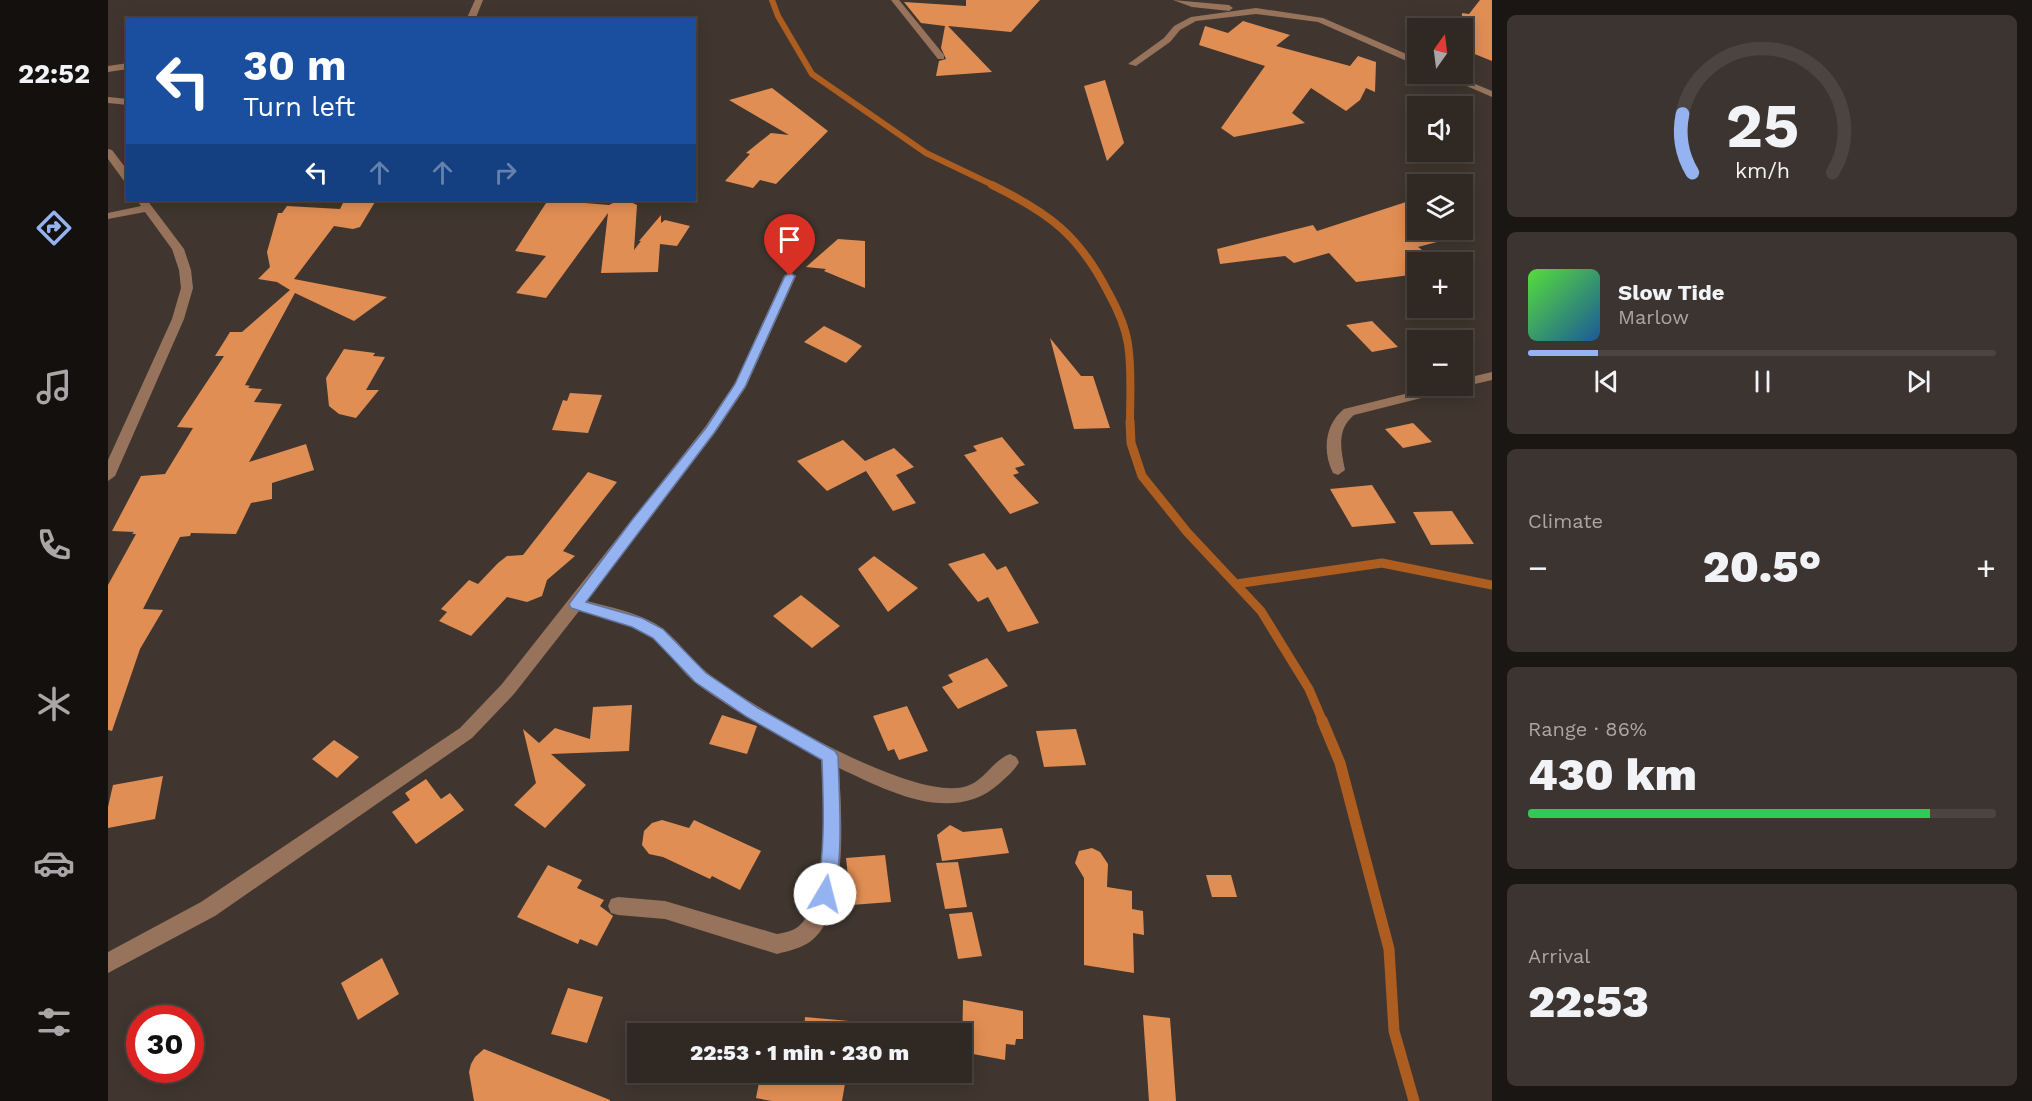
<!DOCTYPE html>
<meta charset="utf-8">
<style>
:root{--surface:#302823;--page:#3c3430;--text:#f1f3f6;--muted:#a8a6a6;--line:#4b4441;--accent:#95b2f1}
body{margin:0;font-family:"Work Sans",sans-serif;background:var(--page);color:var(--text);height:100vh;display:flex;flex-direction:column;font-size:22px;white-space:nowrap}
*{box-sizing:border-box;margin:0}
p{font-size:20px;color:var(--muted)}
.icon{flex:none;width:33px;height:33px;fill:none;stroke:currentColor;stroke-width:2;stroke-linecap:round;stroke-linejoin:round}
.map{position:relative;flex:1;overflow:hidden}
.drawer{display:flex;flex-direction:column;gap:15px;padding:15px;background:#1a1613;width:540px}
.drawer>*{flex:none}
.hud{position:absolute;left:18px;top:18px;width:570px;height:183px;border-radius:0px;box-shadow:0 3px 15px #0003,0 0 0 2px var(--line);background:#1a4fa0;color:#fff;overflow:hidden}
.needle{width:39px;rotate:14deg}
.tools{position:absolute;left:1299px;top:18px;display:grid;gap:12px}
.tools a{display:grid;place-items:center;width:66px;height:66px;border-radius:0px;background:var(--surface);box-shadow:0 3px 15px #0003,0 0 0 2px var(--line);font-size:30px}
.speed{position:absolute;left:18px;top:1005px;display:flex;gap:12px;font-size:30px;font-weight:700;text-align:center}
.speed>*{display:grid;place-content:center;width:78px;height:78px;border-radius:50%;background:var(--surface);box-shadow:0 3px 15px #0003,0 0 0 2px var(--line);line-height:1}
.speed .limit{border:9px solid #d22;background:#fff;color:#111}
.pin{position:absolute;display:grid;place-items:center;width:51px;height:51px;color:#fff;margin:-62px -26px;border-radius:50% 50% 50% 0;rotate:-45deg;box-shadow:0 0 6px #0007}
.pin .icon{rotate:45deg}
.me{position:absolute;width:66px;margin:-33px;rotate:8deg;stroke-linejoin:round;filter:drop-shadow(0 0 4px #0008)}
.turn{display:flex;align-items:center;gap:21px;height:126px;padding:0 18px;font-size:27px}
.turn .icon{width:78px;height:78px;stroke-width:2.5}
.turn b{display:block;font-size:42px;line-height:51px}
.lanes{display:flex;align-items:center;height:57px;padding:0 18px;background:#0003;justify-content:center;gap:30px;direction:ltr}
.lanes .off{opacity:.35}
.big{font-size:45px;font-weight:800;line-height:1.1}
.drawer .tile{flex:1;display:flex;flex-direction:column;justify-content:center;gap:9px;min-width:0;padding:0 21px;border-radius:9px;background:var(--page)}
.drawer .dial{align-items:center;gap:0}
.dial svg{height:156px;overflow:visible;fill:none;stroke:var(--line);stroke-width:7;stroke-linecap:round;text-anchor:middle}
.dial text{fill:var(--text);stroke:none}
.song{display:flex;align-items:center;gap:18px}
.cover{width:72px;height:72px;border-radius:9px;background:linear-gradient(135deg,hsl(110 70% 55%),hsl(210 70% 35%))}
.played{height:6px;border-radius:3px;background:linear-gradient(90deg,var(--accent) 15%,var(--line) 15%)}
.keys{display:flex;justify-content:space-around;direction:ltr}
.heat{display:flex;justify-content:space-between;align-items:center;font-size:33px;direction:ltr}
.charge{height:9px;border-radius:4px;background:linear-gradient(90deg,#34c759 86%,var(--line) 0)}
.trip{position:absolute;left:519px;top:1023px;width:345px;height:60px;border-radius:0px;background:var(--surface);box-shadow:0 3px 15px #0003,0 0 0 2px var(--line);font-weight:800;line-height:60px;text-align:center}
main{display:flex;flex:1;min-height:0}
.tabs{display:flex;flex-direction:column;width:108px;justify-content:space-around;align-items:center;background:#13100e;color:var(--muted)}
.tabs .icon{width:42px;height:42px}
.tabs .current{color:var(--accent)}
.tabs b{font-size:27px;color:var(--text)}
.map>svg:first-child{display:block}
</style>
<main>
<nav class="tabs">
<b>22:52</b>
<svg class="icon current" aria-label="directions" viewBox="0 0 24 24"><path d="M12 3l9 9-9 9-9-9zM9 14v-3h6M13 9l2 2-2 2"/></svg>
<svg class="icon" aria-label="music" viewBox="0 0 24 24"><path d="M9 18V5l10-2v13"/><circle cx="6" cy="18" r="3"/><circle cx="16" cy="16" r="3"/></svg>
<svg class="icon" aria-label="phone" viewBox="0 0 24 24"><path d="M5 4h4l2 5-3 2q2 4 5 5l2-3 5 2v4C11 20 4 13 5 4z"/></svg>
<svg class="icon" aria-label="climate" viewBox="0 0 24 24"><path d="M12 3v18M4 7l16 10M4 17L20 7"/></svg>
<svg class="icon" aria-label="car" viewBox="0 0 24 24"><path d="M5 17H2v-5l4-1 3-4h7l3 4 3 1v5h-3M9 17h6M6 11h13"/><circle cx="7" cy="17" r="2"/><circle cx="17" cy="17" r="2"/></svg>
<svg class="icon" aria-label="filters" viewBox="0 0 24 24"><path d="M4 7h16M4 17h16"/><circle cx="9" cy="7" r="2"/><circle cx="15" cy="17" r="2"/></svg>
</nav>
<div class="map">
<svg width="1384" height="1101" viewBox="0 0 1384 1101">
<rect width="100%" height="100%" fill="#40362f"/>
<g fill="none" stroke-linecap="round" stroke-linejoin="round">
<!-- stream-far3 -->
<path stroke="#ac5d1f" stroke-width="6" d="M 664,0 L 670,16 L 704,74 L 818,153 L 887,186"/>
<!-- stream-far2 -->
<path stroke="#ac5d1f" stroke-width="8" d="M 884,185 C 941,213 971,235 1000,292 C 1009,308 1017,325 1020,344 C 1024,369 1022,397 1022,422"/>
<!-- stream-far1 -->
<path stroke="#ac5d1f" stroke-width="9" d="M 1022,421 L 1023,443 L 1034,476 L 1079,532 L 1153,611 L 1201,689 L 1215,722
M 1128,584 L 1274,563 L 1384,585"/>
<!-- stream -->
<path stroke="#ac5d1f" stroke-width="11" d="M 1214,720 L 1232,763 L 1281,949 L 1286,1031 L 1306,1101"/>
</g>
<!-- building -->
<path fill="#e18e54" d="M 858,0 L 932,0 L 903,32 L 840,26 L 884,72 L 828,76 L 831,61 L 838,59 L 833,48 L 837,26 L 813,23 L 796,2 L 858,6 Z
M 1372,0 L 1384,0 L 1384,61 L 1354,49 L 1354,13 L 1361,14 Z
M 1135,21 L 1182,35 L 1168,46 L 1242,66 L 1250,56 L 1268,62 L 1267,92 L 1258,88 L 1252,100 L 1238,111 L 1203,88 L 1184,113 L 1197,123 L 1126,137 L 1113,128 L 1157,66 L 1091,45 L 1097,26 L 1120,33 Z
M 997,80 L 1016,143 L 999,161 L 976,86 Z
M 664,88 L 720,131 L 668,184 L 652,180 L 645,188 L 617,181 L 642,154 L 638,153 L 663,133 L 681,135 L 621,100 Z
M 440,200 L 501,205 L 511,200 L 518,200 L 529,205 L 526,250 L 533,241 L 531,241 L 553,215 L 553,223 L 557,220 L 582,226 L 569,246 L 552,244 L 550,272 L 493,273 L 500,213 L 438,298 L 408,293 L 438,256 L 407,251 Z
M 267,202 L 252,227 L 245,229 L 226,226 L 186,279 L 279,297 L 246,321 L 187,293 L 137,385 L 142,386 L 140,388 L 154,389 L 146,402 L 174,404 L 141,462 L 198,444 L 206,470 L 164,483 L 164,499 L 143,503 L 128,534 L 83,533 L 82,536 L 72,537 L 35,609 L 55,610 L 32,649 L 4,731 L 0,730 L 0,585 L 28,534 L 24,534 L 26,532 L 4,531 L 33,476 L 57,474 L 85,428 L 69,427 L 116,356 L 107,356 L 122,332 L 134,332 L 182,290 L 169,282 L 150,279 L 162,267 L 159,252 L 170,213 L 174,213 L 179,206 L 232,209 L 235,203 Z
M 1298,202 L 1310,211 L 1310,230 L 1333,230 L 1344,238 L 1310,247 L 1328,260 L 1310,262 L 1310,274 L 1248,282 L 1221,253 L 1186,263 L 1177,256 L 1112,264 L 1109,249 L 1205,225 L 1209,231 Z
M 730,239 L 757,241 L 757,288 L 716,271 L 718,269 L 698,267 Z
M 1264,321 L 1290,347 L 1264,352 L 1238,325 Z
M 716,326 L 742,339 L 754,346 L 738,363 L 696,342 Z
M 942,338 L 973,376 L 985,376 L 1002,428 L 966,429 Z
M 236,349 L 267,353 L 265,356 L 277,357 L 258,390 L 271,390 L 248,418 L 231,414 L 221,406 L 218,378 Z
M 462,393 L 494,395 L 480,433 L 444,430 L 455,400 L 459,401 Z
M 1305,423 L 1324,442 L 1295,448 L 1277,429 Z
M 894,437 L 917,465 L 907,468 L 911,473 L 905,475 L 931,503 L 902,514 L 856,455 L 869,451 L 865,446 Z
M 735,440 L 757,461 L 786,448 L 806,467 L 788,475 L 808,503 L 785,511 L 758,471 L 719,491 L 689,461 Z
M 480,472 L 509,482 L 455,551 L 467,556 L 439,580 L 434,596 L 419,602 L 399,597 L 363,636 L 331,621 L 339,612 L 333,609 L 361,580 L 370,584 L 390,563 L 399,556 L 415,555 Z
M 1264,485 L 1288,523 L 1244,527 L 1222,489 Z
M 1344,511 L 1366,544 L 1323,545 L 1305,512 Z
M 876,553 L 889,570 L 898,566 L 931,623 L 900,632 L 880,597 L 870,602 L 840,564 Z
M 766,556 L 810,588 L 780,612 L 750,569 Z
M 693,595 L 732,626 L 704,648 L 665,616 Z
M 879,658 L 900,686 L 850,709 L 834,687 L 845,682 L 840,675 Z
M 524,705 L 521,751 L 443,754 L 478,785 L 437,828 L 406,805 L 428,783 L 415,729 L 431,743 L 447,728 L 482,739 L 485,707 Z
M 799,706 L 820,751 L 791,760 L 786,749 L 780,751 L 765,716 Z
M 614,715 L 649,726 L 639,754 L 601,744 Z
M 968,729 L 978,765 L 936,767 L 928,731 Z
M 226,740 L 251,757 L 229,778 L 204,759 Z
M 55,776 L 47,819 L 0,828 L 0,807 L 5,785 Z
M 318,779 L 333,799 L 342,793 L 356,810 L 308,844 L 284,812 L 302,800 L 297,793 Z
M 554,820 L 581,828 L 586,820 L 653,851 L 632,890 L 604,876 L 602,879 L 555,857 L 541,854 L 534,845 L 536,831 L 544,823 Z
M 842,825 L 855,832 L 894,828 L 901,853 L 834,861 L 829,835 Z
M 984,848 L 992,852 L 1000,864 L 999,887 L 1024,891 L 1024,909 L 1035,911 L 1036,935 L 1025,933 L 1026,973 L 976,965 L 976,878 L 967,863 L 971,851 Z
M 777,855 L 783,902 L 743,905 L 738,858 Z
M 850,862 L 859,907 L 837,909 L 828,863 Z
M 440,865 L 474,880 L 469,888 L 496,900 L 492,906 L 505,916 L 489,946 L 472,939 L 470,944 L 409,917 Z
M 1098,875 L 1123,875 L 1129,897 L 1104,897 Z
M 864,912 L 874,956 L 850,959 L 841,914 Z
M 274,958 L 291,994 L 250,1020 L 233,983 Z
M 460,988 L 495,997 L 479,1043 L 443,1034 Z
M 855,1000 L 915,1011 L 915,1039 L 908,1039 L 907,1045 L 898,1044 L 897,1060 L 854,1052 Z
M 1035,1015 L 1062,1018 L 1068,1101 L 1041,1101 Z
M 697,1017 L 741,1021 L 741,1034 L 696,1034 Z
M 376,1049 L 502,1100 L 502,1101 L 366,1101 L 361,1072 L 363,1064 L 367,1057 Z
M 653,1072 L 739,1072 L 734,1101 L 664,1101 L 648,1098 Z"/>
<g fill="none" stroke-linecap="round" stroke-linejoin="round">
<!-- minor -->
<path fill="#97735c" fill-rule="evenodd" d="M 367,0 L 375,0 L 367,20 L 358,20 Z
M 783,0 L 791,0 L 836,55 L 836,59 L 830,59 Z
M 1065,0 L 1121,5 L 1125,8 L 1121,11 L 1084,7 Z
M 1148,8 L 1215,18 L 1310,59 L 1310,66 L 1210,22 L 1148,14 L 1088,21 L 1072,30 L 1062,42 L 1028,66 L 1020,64 L 1056,38 L 1066,26 L 1083,17 Z
M 20,63 L 20,69 L 0,72 L 0,66 Z
M 1331,74 L 1343,74 L 1384,91 L 1384,97 Z
M 0,97 L 20,99 L 20,105 L 0,103 Z
M 0,149 L 4,150 L 20,171 L 20,182 L 16,181 L 0,159 Z
M 29,200 L 39,200 L 76,249 L 83,270 L 85,288 L 76,319 L 7,476 L 0,481 L 0,460 L 64,319 L 73,288 L 71,270 L 64,249 L 37,212 L 0,219 L 0,213 L 33,206 Z
M 682,272 L 688,276 L 638,387 L 607,433 L 479,601 C 502,607 527,612 548,624 C 569,637 581,659 601,674 C 645,707 806,804 859,786 C 876,781 885,760 902,754 L 908,757 L 911,762 C 907,770 899,777 892,783 C 845,826 780,791 731,768 C 733,811 742,911 703,941 C 694,948 680,951 669,954 L 557,919 L 510,915 L 503,913 L 500,906 L 503,899 L 510,897 L 557,901 L 669,934 C 676,933 685,931 691,926 C 724,897 715,800 713,759 C 671,736 629,713 590,685 C 573,672 562,652 545,639 C 524,622 496,618 471,611 L 406,694 L 364,738 L 107,916 L 0,973 L 0,952 L 93,902 L 352,728 L 394,684 L 597,427 L 627,383 L 676,276 Z
M 1384,372 L 1384,380 L 1354,387 L 1350,386 L 1349,389 L 1246,415 C 1228,430 1233,450 1237,470 L 1230,475 L 1225,473 C 1214,451 1217,424 1236,409 L 1329,386 L 1354,386 L 1354,379 Z"/>
</g>
<!-- route -->
<path fill="#95b2f1" stroke="#61749d" stroke-width="1.5" d="M 682,273 L 687,276 L 637,387 L 606,433 L 478,602 L 534,618 L 555,629 L 598,673 L 650,708 L 727,751 L 730,756 C 731,793 737,867 723,900 L 717,902 L 711,900 C 707,891 711,882 712,872 C 717,835 715,797 714,760 L 639,717 L 587,682 L 545,638 L 524,627 L 463,608 L 461,604 L 524,520 L 598,428 L 627,384 L 677,276 Z"/>
</svg>
<div class="tools">
<a><svg class="needle" viewBox="-14 -14 28 28"><path d="M0-13l5 13h-10z" fill="#e53935"/><path d="M0 13l5-13h-10z" fill="#a8a6a6"/></svg></a>
<a><svg class="icon" aria-label="sound" viewBox="0 0 24 24"><path d="M4 9h4l5-4v14l-5-4H4zM17 9q2 3 0 6"/></svg></a>
<a><svg class="icon" aria-label="layers" viewBox="0 0 24 24"><path d="M12 4l9 5-9 5-9-5zM3 14l9 5 9-5"/></svg></a>
<a>+</a>
<a>−</a>
</div>
<div class="speed"><div class="limit">30</div></div>
<div class="pin" style="left:682px;top:276px;background:#d93025"><svg class="icon" aria-label="arrive" viewBox="0 0 24 24"><path d="M6 21V4h12l-3 4 3 4H6"/></svg></div>
<svg class="me" style="left:717px;top:894px" viewBox="-20 -20 40 40"><circle r="19" fill="#fff"/><path d="M0-13L10 11 0 6-10 11z" fill="#95b2f1"/></svg>
<div class="trip">22:53 · 1 min · 230 m</div>
<div class="hud">
<div class="turn"><svg class="icon" aria-label="left" viewBox="0 0 24 24"><path d="M17 20v-9H6M10 6l-5 5 5 5"/></svg><div><b>30 m</b>Turn left</div></div>
<div class="lanes"><svg class="icon" aria-label="left" viewBox="0 0 24 24"><path d="M17 20v-9H6M10 6l-5 5 5 5"/></svg><svg class="icon off" aria-label="ahead" viewBox="0 0 24 24"><path d="M12 20V5M6 11l6-6 6 6"/></svg><svg class="icon off" aria-label="ahead" viewBox="0 0 24 24"><path d="M12 20V5M6 11l6-6 6 6"/></svg><svg class="icon off" aria-label="right" viewBox="0 0 24 24"><path d="M7 20v-9h11M14 6l5 5-5 5"/></svg></div>
</div>
</div>
<section class="drawer">
<div class="tile dial"><svg viewBox="0 0 100 80">
<path d="M14 69A42 42 0 1 1 86 69"/>
<path d="M14 69A42 42 0 0 1 9 39" stroke="#95b2f1"/>
<text x="50" y="56" font-size="32" font-weight="700">25</text>
<text x="50" y="72" font-size="11">km/h</text>
</svg></div>
<div class="tile">
<div class="song"><i class="cover"></i><div><b>Slow Tide</b><p>Marlow</p></div></div>
<div class="played"></div>
<div class="keys"><svg class="icon" aria-label="previous" viewBox="0 0 24 24"><path d="M18 5L8 12l10 7zM5 5v14"/></svg><svg class="icon" aria-label="pause" viewBox="0 0 24 24"><path d="M8 5v14M16 5v14"/></svg><svg class="icon" aria-label="next" viewBox="0 0 24 24"><path d="M6 5l10 7-10 7zM19 5v14"/></svg></div>
</div>
<div class="tile"><p>Climate</p>
<div class="heat"><a>−</a><b class="big">20.5°</b><a>+</a></div>
</div>
<div class="tile"><p>Range · 86%</p><b class="big">430 km</b><div class="charge"></div></div>
<div class="tile"><p>Arrival</p><b class="big">22:53</b></div>
</section>
</main>
